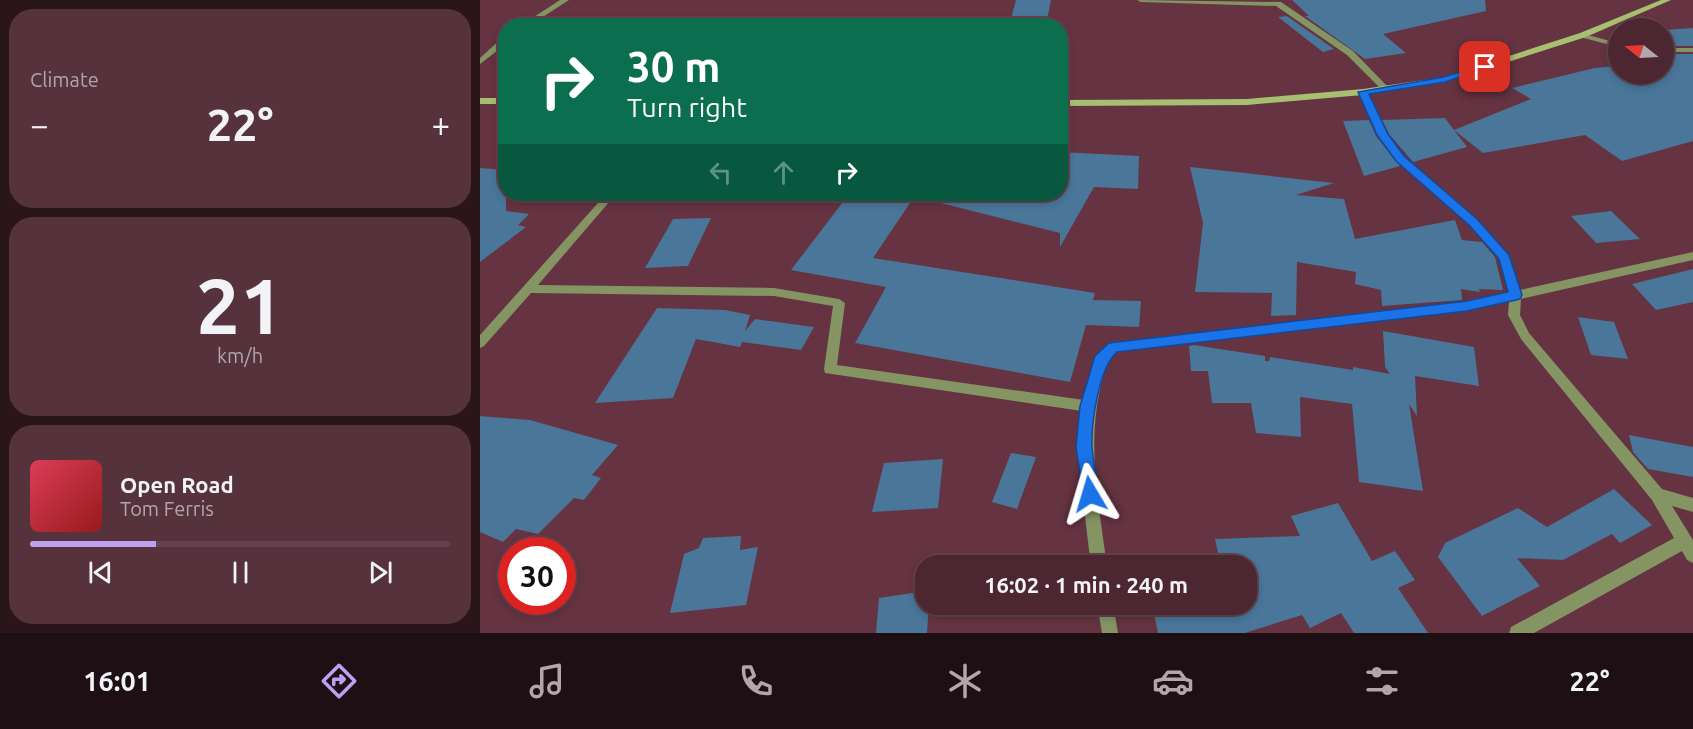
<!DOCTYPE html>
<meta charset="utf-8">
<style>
:root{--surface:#4c2631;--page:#56323d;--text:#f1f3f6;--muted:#b2a5ab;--line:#63434d;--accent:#bca0f2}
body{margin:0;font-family:Ubuntu,sans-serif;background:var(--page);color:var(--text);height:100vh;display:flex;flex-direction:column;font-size:22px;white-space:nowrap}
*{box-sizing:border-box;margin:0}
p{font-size:20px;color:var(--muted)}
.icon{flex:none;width:33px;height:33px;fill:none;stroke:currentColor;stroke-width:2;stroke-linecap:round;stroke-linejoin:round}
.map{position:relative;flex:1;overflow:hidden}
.details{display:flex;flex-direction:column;gap:9px;padding:9px;background:#2a151b;width:480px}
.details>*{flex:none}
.top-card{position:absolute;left:18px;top:18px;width:570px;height:183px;border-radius:24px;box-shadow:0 3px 9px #0003,0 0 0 2px var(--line);background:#0b6e4f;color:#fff;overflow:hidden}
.needle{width:39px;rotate:288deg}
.buttons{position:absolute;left:1128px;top:18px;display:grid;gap:12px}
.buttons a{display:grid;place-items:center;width:66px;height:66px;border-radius:50%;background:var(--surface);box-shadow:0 3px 9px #0003,0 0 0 2px var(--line);font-size:30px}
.speed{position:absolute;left:18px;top:537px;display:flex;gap:12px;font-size:30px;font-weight:700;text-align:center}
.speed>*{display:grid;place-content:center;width:78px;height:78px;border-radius:50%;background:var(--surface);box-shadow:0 3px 9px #0003,0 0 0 2px var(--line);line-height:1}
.speed .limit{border:9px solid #d22;background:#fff;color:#111}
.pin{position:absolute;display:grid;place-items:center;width:51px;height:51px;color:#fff;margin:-26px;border-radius:12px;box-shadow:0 3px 9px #0006}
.me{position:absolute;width:66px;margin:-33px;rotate:353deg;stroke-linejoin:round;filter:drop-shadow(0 0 4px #0008)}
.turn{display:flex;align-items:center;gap:21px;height:126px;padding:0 30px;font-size:27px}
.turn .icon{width:78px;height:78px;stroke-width:2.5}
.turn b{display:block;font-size:42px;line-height:51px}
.lanes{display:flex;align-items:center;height:57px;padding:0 30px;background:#0003;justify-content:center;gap:30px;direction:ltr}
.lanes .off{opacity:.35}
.big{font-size:45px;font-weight:700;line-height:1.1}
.details .card{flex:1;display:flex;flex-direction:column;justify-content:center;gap:9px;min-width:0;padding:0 21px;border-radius:24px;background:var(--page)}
.details .dial{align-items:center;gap:0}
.dial b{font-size:78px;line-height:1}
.song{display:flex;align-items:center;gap:18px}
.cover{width:72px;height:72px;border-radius:9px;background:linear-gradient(135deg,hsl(350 70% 55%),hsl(0 70% 35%))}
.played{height:6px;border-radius:3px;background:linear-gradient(90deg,var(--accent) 30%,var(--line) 30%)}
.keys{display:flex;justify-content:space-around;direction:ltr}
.heat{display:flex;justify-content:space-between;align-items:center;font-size:33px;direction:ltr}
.trip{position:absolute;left:435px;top:555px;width:342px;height:60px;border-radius:24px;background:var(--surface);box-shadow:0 3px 9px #0003,0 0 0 2px var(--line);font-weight:700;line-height:60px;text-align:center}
.dock{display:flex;height:96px;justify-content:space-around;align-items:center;background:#1e0f14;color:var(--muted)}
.dock .icon{width:42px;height:42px}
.dock .active{color:var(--accent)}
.dock b{font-size:27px;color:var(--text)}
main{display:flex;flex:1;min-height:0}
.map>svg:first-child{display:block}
</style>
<main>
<section class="details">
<div class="card"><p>Climate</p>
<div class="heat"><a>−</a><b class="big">22°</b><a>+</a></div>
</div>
<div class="card dial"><b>21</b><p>km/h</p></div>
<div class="card">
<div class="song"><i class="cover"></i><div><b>Open Road</b><p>Tom Ferris</p></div></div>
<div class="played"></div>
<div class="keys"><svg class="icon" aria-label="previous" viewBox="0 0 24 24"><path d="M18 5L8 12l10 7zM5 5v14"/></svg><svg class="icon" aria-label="pause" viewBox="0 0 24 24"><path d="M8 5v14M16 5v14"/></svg><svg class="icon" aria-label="next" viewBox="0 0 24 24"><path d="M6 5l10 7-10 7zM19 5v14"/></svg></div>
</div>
</section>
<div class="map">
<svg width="1213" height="633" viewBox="0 0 1213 633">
<rect width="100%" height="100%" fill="#653341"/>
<!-- building -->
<path fill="#497699" d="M 536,0 L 571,0 L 566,26 L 529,26 Z
M 812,0 L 1005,0 L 1006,11 L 903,34 L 926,53 L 885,59 L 825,16 L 829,16 Z
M 807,16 L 854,49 L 843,52 L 798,17 Z
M 1213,28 L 1213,46 L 1184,46 L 1184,30 Z
M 1184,54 L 1213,54 L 1213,141 L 1142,161 L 1105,135 L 1003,153 L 974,130 L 987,147 L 933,162 L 909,134 L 902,120 L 965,118 L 974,130 L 1051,99 L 1032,88 L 1115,68 L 1138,66 L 1138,74 L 1184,74 L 1184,62 L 1187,62 Z
M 889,120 L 896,136 L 920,166 L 884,176 L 863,121 Z
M 580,152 L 659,156 L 658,189 L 614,187 L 580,247 L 580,233 L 461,203 L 462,194 L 580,194 Z
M 710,167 L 854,183 L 816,195 L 864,199 L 875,239 L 975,220 L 982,240 L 1002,242 L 1015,257 L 1023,290 L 999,289 L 1000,292 L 981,289 L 982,300 L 902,306 L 901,290 L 875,284 L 876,272 L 817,262 L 816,315 L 791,316 L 792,293 L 715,292 L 723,223 Z
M 0,168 L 26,170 L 26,211 L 49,214 L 38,225 L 46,227 L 0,262 Z
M 369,194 L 436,194 L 393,258 L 615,293 L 613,300 L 661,301 L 659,327 L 606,325 L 590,382 L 375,343 L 406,287 L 311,270 Z
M 1131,211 L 1160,239 L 1116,243 L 1091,216 Z
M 231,218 L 208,266 L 165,268 L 193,219 Z
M 1213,269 L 1213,302 L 1176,310 L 1152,284 Z
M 177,308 L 245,310 L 270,315 L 265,331 L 275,319 L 334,327 L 321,350 L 262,342 L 260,347 L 216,339 L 193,398 L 115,403 Z
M 1098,317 L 1134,322 L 1148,359 L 1111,355 Z
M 903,331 L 994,347 L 999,386 L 935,376 L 937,416 L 929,404 L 943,491 L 879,482 L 872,404 L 820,397 L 821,437 L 776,433 L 771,403 L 732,403 L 728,371 L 711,371 L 709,346 L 714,345 L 785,356 L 785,361 L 789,361 L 790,357 L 873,370 L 873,367 L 910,374 L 905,367 Z
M 0,416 L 50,420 L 138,445 L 112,475 L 121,478 L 104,500 L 94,498 L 58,534 L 36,529 L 23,542 L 0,532 Z
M 1149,435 L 1213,447 L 1213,477 L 1168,469 L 1153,452 Z
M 531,453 L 556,457 L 537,509 L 512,502 Z
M 463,459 L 458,508 L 392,512 L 404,463 Z
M 1134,489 L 1172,525 L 1140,543 L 1132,534 L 1083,560 L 1037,558 L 1060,586 L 1002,616 L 958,557 L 965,543 L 1038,508 L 1067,527 Z
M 858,503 L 892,561 L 915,551 L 935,580 L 918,588 L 948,633 L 874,633 L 861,613 L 830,628 L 822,615 L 765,633 L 678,633 L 672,604 L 766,604 L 766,566 L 694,566 L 739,558 L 735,539 L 820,536 L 811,516 Z
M 261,536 L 260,550 L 278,547 L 266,605 L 190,613 L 204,554 L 219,548 L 223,538 Z
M 446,591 L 446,604 L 449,604 L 447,633 L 396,633 L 399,598 Z"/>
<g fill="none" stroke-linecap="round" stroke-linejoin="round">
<!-- minor -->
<path fill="#849463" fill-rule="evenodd" d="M 80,0 L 89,0 L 49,26 L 40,26 Z
M 657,0 L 801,2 L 873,51 L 909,88 L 902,90 L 867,55 L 796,6 L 661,2 Z
M 1100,33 L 1138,43 L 1138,47 L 1100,37 Z
M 23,37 L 26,37 L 26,44 L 0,64 L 0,58 Z
M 1184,48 L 1213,48 L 1213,52 L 1184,52 Z
M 883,89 L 887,92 L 907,135 L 923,156 L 986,209 L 1029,255 L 1040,290 L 1213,252 L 1213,260 L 1041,299 L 1040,315 L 1049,333 L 1182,489 L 1213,498 L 1213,512 L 1192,506 L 1213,540 L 1213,563 L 1207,560 L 1202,551 L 1054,633 L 1029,633 L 1031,627 L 1194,538 L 1172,500 L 1041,339 L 1028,315 L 1029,301 L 988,310 L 637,352 C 626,362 623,375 620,389 C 607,448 619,507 627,566 L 611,566 C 605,514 596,463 602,411 L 345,373 L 344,369 L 353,306 L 294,296 L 51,293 L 4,346 L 0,348 L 0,335 L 126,194 L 136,194 L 58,285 L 294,288 L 359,299 L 365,303 L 357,365 L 604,400 C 609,381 612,350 634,342 L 988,302 L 1029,293 L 1020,259 L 978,213 L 917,160 L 898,135 L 879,92 Z
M 617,604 L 633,604 L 638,633 L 622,633 Z"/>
<!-- secondary -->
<path fill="#a7bf71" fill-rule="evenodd" d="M 1181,0 L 1191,0 L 1106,37 L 965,82 L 883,95 L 767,105 L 580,106 L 580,100 L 767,99 L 883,89 L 964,77 L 1100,33 Z
M 0,98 L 26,98 L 26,104 L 0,104 Z"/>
</g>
<!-- route -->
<path fill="#1a73e8" stroke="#114b97" stroke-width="1.5" d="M 1002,65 L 1010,67 L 965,82 L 889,94 L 908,134 L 924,156 L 997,219 L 1029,255 L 1042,295 L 1040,299 L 987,311 L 637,352 C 619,367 611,423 612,447 C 613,462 617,479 619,494 L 616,500 L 610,502 L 604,500 L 596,447 L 600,406 L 615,356 L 629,343 L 987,301 L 1028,292 L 1019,259 L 989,225 L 916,161 L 897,135 L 878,92 L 964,77 Z"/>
</svg>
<div class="buttons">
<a><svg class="needle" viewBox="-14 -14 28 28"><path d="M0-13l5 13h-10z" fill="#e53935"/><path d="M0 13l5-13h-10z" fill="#b2a5ab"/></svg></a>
</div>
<div class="speed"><div class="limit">30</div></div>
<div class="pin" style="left:1005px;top:67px;background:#d93025"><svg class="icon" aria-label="arrive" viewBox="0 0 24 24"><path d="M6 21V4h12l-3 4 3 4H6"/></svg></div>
<svg class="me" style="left:610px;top:494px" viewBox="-20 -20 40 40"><path d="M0-17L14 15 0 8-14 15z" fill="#1a73e8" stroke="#fff" stroke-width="4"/></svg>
<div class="trip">16:02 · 1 min · 240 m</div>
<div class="top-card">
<div class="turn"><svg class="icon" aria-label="right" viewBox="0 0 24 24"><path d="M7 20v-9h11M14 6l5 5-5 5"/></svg><div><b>30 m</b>Turn right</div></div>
<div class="lanes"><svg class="icon off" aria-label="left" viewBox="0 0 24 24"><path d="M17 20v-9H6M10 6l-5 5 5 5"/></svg><svg class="icon off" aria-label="ahead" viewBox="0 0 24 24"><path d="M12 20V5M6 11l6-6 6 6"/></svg><svg class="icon" aria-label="right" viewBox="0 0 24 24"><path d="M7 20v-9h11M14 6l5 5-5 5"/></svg></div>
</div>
</div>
</main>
<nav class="dock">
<b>16:01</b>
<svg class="icon active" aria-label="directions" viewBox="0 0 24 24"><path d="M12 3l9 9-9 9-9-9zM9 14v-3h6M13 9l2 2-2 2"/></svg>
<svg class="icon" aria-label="music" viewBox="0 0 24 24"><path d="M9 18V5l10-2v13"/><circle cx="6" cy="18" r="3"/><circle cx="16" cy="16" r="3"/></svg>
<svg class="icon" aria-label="phone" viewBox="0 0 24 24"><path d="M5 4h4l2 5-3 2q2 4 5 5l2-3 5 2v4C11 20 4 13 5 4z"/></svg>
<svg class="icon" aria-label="climate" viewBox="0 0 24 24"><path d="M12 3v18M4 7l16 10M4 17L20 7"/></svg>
<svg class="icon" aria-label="car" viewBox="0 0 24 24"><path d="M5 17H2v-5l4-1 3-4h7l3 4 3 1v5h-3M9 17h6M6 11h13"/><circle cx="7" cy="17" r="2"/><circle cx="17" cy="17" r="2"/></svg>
<svg class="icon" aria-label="filters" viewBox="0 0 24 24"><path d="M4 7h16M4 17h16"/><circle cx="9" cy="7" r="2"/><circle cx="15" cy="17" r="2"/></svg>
<b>22°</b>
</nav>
